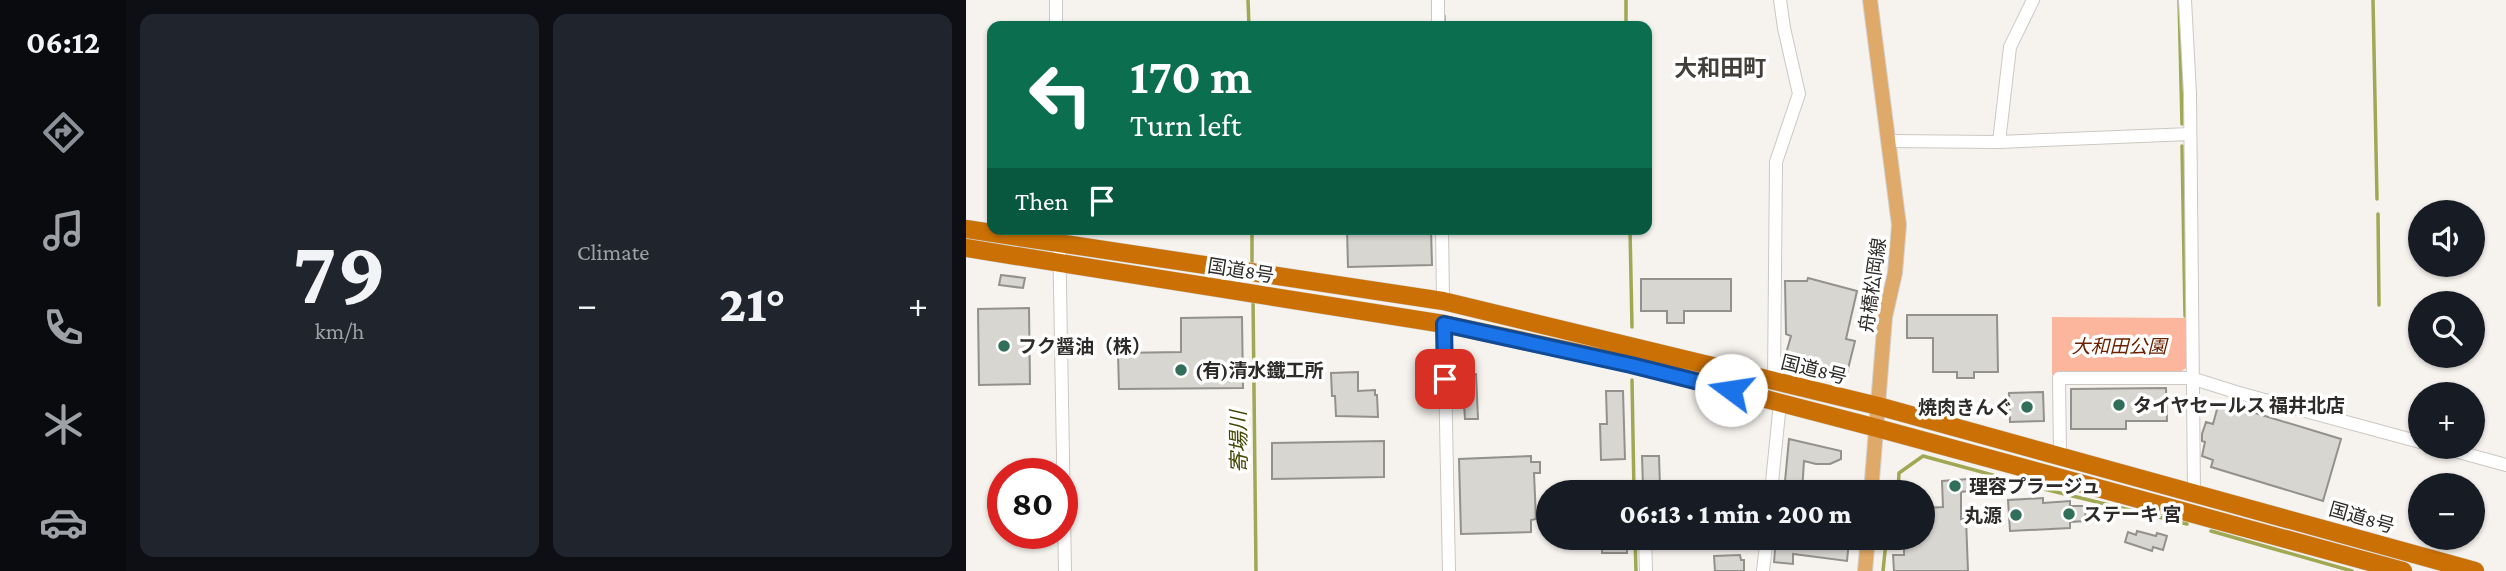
<!DOCTYPE html>
<meta charset="utf-8">
<style>
:root{--surface:#171b24;--page:#20242c;--text:#f1f3f6;--muted:#9ea1a6;--accent:#8c9099}
body{margin:0;font-family:"Crimson Pro","Noto Sans JP",serif;background:var(--page);color:var(--text);height:100vh;display:flex;flex-direction:column;font-size:26px;white-space:nowrap}
*{box-sizing:border-box;margin:0}
p{font-size:23px;color:var(--muted)}
.icon{flex:none;width:38px;height:38px;fill:none;stroke:currentColor;stroke-width:2;stroke-linecap:round;stroke-linejoin:round}
.map{position:relative;flex:1;overflow:hidden}
.sheet{display:flex;flex-direction:column;gap:14px;padding:14px;background:#0d0f14;width:840px}
.sheet>*{flex:none}
.hud{position:absolute;left:21px;top:21px;width:665px;height:214px;border-radius:14px;box-shadow:0 2px 5px #0004;background:#0b6e4f;color:#fff;overflow:hidden}
.fabs{position:absolute;left:1442px;top:200px;display:grid;gap:14px}
.fabs a{display:grid;place-items:center;width:77px;height:77px;border-radius:50%;background:var(--surface);box-shadow:0 2px 5px #0004;font-size:35px}
.speed{position:absolute;left:21px;top:458px;display:flex;gap:14px;font-size:35px;font-weight:700;text-align:center}
.speed>*{display:grid;place-content:center;width:91px;height:91px;border-radius:50%;background:var(--surface);box-shadow:0 2px 5px #0004;line-height:1}
.speed .limit{border:10px solid #d22;background:#fff;color:#111}
.pin{position:absolute;display:grid;place-items:center;width:60px;height:60px;color:#fff;margin:-30px;border-radius:14px;box-shadow:0 4px 10px #0006}
.me{position:absolute;width:77px;margin:-38px;rotate:284deg;stroke-linejoin:round;filter:drop-shadow(0 0 5px #0008)}
.turn{display:flex;align-items:center;gap:24px;height:147px;padding:0 28px;font-size:32px}
.turn .icon{width:91px;height:91px;stroke-width:2.5}
.turn b{display:block;font-size:49px;line-height:60px}
.then{display:flex;align-items:center;height:66px;padding:0 28px;background:#0003;gap:14px;font-size:26px}
.big{font-size:52px;font-weight:800;line-height:1.1}
.sheet .card{flex:1;display:flex;flex-direction:column;justify-content:center;gap:10px;min-width:0;padding:0 24px;border-radius:14px;background:var(--page)}
.sheet .dial{align-items:center;gap:0}
.dial b{font-size:91px;line-height:1}
.heat{display:flex;justify-content:space-between;align-items:center;font-size:38px;direction:ltr}
.sheet .tiles{flex:1;display:grid;gap:14px;grid-template-columns:repeat(2,1fr)}
.trip{position:absolute;left:570px;top:480px;width:399px;height:70px;border-radius:35px;background:var(--surface);box-shadow:0 2px 5px #0004;font-weight:800;line-height:70px;text-align:center}
main{display:flex;flex:1;min-height:0}
.tab-bar{display:flex;flex-direction:column;width:126px;justify-content:space-around;align-items:center;background:#090b0e;color:var(--muted)}
.tab-bar .icon{width:49px;height:49px}
.tab-bar .on{color:var(--accent)}
.tab-bar b{font-size:32px;color:var(--text)}
.map>svg:first-child{display:block}
</style>
<main>
<nav class="tab-bar">
<b>06:12</b>
<svg class="icon on" aria-label="directions" viewBox="0 0 24 24"><path d="M12 3l9 9-9 9-9-9zM9 14v-3h6M13 9l2 2-2 2"/></svg>
<svg class="icon" aria-label="music" viewBox="0 0 24 24"><path d="M9 18V5l10-2v13"/><circle cx="6" cy="18" r="3"/><circle cx="16" cy="16" r="3"/></svg>
<svg class="icon" aria-label="phone" viewBox="0 0 24 24"><path d="M5 4h4l2 5-3 2q2 4 5 5l2-3 5 2v4C11 20 4 13 5 4z"/></svg>
<svg class="icon" aria-label="climate" viewBox="0 0 24 24"><path d="M12 3v18M4 7l16 10M4 17L20 7"/></svg>
<svg class="icon" aria-label="car" viewBox="0 0 24 24"><path d="M5 17H2v-5l4-1 3-4h7l3 4 3 1v5h-3M9 17h6M6 11h13"/><circle cx="7" cy="17" r="2"/><circle cx="17" cy="17" r="2"/></svg>
</nav>
<section class="sheet">
<div class="tiles">
<div class="card dial"><b>79</b><p>km/h</p></div>
<div class="card"><p>Climate</p>
<div class="heat"><a>−</a><b class="big">21°</b><a>+</a></div>
</div>
</div>
</section>
<div class="map">
<svg width="1540" height="571" viewBox="0 0 1540 571">
<rect width="100%" height="100%" fill="#f6f3ee"/>
<!-- green -->
<path fill="#fcb69d" d="M 1086,317 L 1220,318 L 1220,368 L 1210,375 L 1086,375 Z"/>
<g fill="none" stroke-linecap="round" stroke-linejoin="round">
<!-- stream -->
<path stroke="#a0a853" stroke-width="3.5" d="M 282,0 L 283,26
M 660,0 L 660,26
M 1213,0 L 1216,124
M 1407,0 L 1411,199
M 478,16 L 478,26
M 1216,146 L 1219,316
M 1412,214 L 1413,305
M 286,229 L 286,266
M 664,229 L 666,327
M 287,298 L 290,571
M 666,380 L 668,492
M 932,492 L 933,473 L 957,456 L 1082,490 L 1221,524
M 1245,531 L 1386,571
M 669,537 L 670,571
M 917,571 L 920,542 L 924,537"/>
</g>
<!-- building -->
<path fill="#d7d6d1" stroke="#92918c" stroke-width="2" d="M 381,229 L 465,229 L 466,265 L 382,267 Z
M 35,275 L 59,278 L 57,288 L 33,285 Z
M 842,278 L 891,291 L 880,339 L 889,341 L 881,373 L 819,357 L 825,336 L 820,334 L 819,281 L 841,281 Z
M 675,279 L 765,279 L 765,311 L 718,311 L 718,323 L 701,323 L 701,311 L 675,311 Z
M 63,308 L 64,384 L 13,385 L 12,309 Z
M 941,315 L 1031,315 L 1032,372 L 1008,372 L 1008,378 L 991,378 L 991,372 L 967,372 L 967,338 L 941,338 Z
M 276,317 L 277,388 L 153,389 L 152,353 L 215,352 L 215,318 Z
M 392,372 L 392,391 L 409,390 L 409,395 L 411,395 L 412,417 L 370,416 L 369,396 L 366,396 L 365,373 Z
M 510,374 L 512,419 L 499,419 L 496,375 Z
M 1200,388 L 1201,421 L 1160,421 L 1160,429 L 1105,429 L 1105,389 Z
M 640,391 L 657,391 L 659,459 L 635,460 L 634,424 L 641,424 Z
M 1077,392 L 1078,421 L 1044,422 L 1043,393 Z
M 1253,402 L 1375,439 L 1357,501 L 1245,467 L 1247,460 L 1236,456 L 1239,442 L 1236,441 L 1236,434 L 1240,422 L 1247,424 Z
M 823,439 L 875,451 L 875,459 L 864,464 L 850,464 L 838,461 L 836,492 L 818,492 Z
M 418,441 L 418,477 L 306,479 L 306,443 Z
M 565,456 L 565,462 L 574,462 L 574,473 L 568,473 L 570,519 L 565,520 L 565,532 L 495,534 L 493,459 Z
M 676,456 L 693,456 L 694,487 L 677,487 Z
M 1002,479 L 1003,491 L 995,492 L 995,519 L 1000,519 L 1002,571 L 928,571 L 927,555 L 938,555 L 938,537 L 957,537 L 957,508 L 977,507 L 976,481 Z
M 1077,498 L 1077,503 L 1104,501 L 1104,506 L 1119,506 L 1120,521 L 1104,522 L 1104,528 L 1044,531 L 1042,500 Z
M 1171,531 L 1190,536 L 1191,533 L 1201,536 L 1197,550 L 1187,547 L 1186,551 L 1159,542 L 1162,532 L 1170,535 Z
M 636,537 L 661,537 L 661,553 L 636,553 Z
M 810,537 L 851,541 L 851,538 L 883,541 L 881,561 L 827,554 L 827,564 L 808,562 Z
M 774,555 L 775,560 L 778,560 L 778,571 L 749,571 L 748,556 Z"/>
<g fill="none" stroke-linecap="round" stroke-linejoin="round">
<!-- minor casing -->
<g stroke="#cbc8c3" stroke-width="14">
<path id="minor" d="M 90,0 L 90,26
M 472,0 L 472,26
M 1219,0 L 1224,94 L 1228,492
M 923,141 L 1033,142 L 1224,134
M 1033,142 L 1044,47 L 1067,0
M 93,229 L 99,571
M 476,229 L 477,301
M 478,324 L 483,571
M 808,381 L 810,162 L 833,94 L 818,28 L 814,0
M 1471,446 L 1540,465
M 1094,456 L 1093,378 L 1225,378 L 1273,393 L 1454,442
M 805,492 L 814,403
M 679,537 L 680,571
M 797,571 L 801,537"/>
</g>
<!-- major casing -->
<g stroke="#d1d1d0" stroke-width="16">
<path id="major" d="M 904,0 L 933,225 L 929,273 L 919,317 L 905,492
M 899,571 L 902,537"/>
</g>
<!-- highway casing -->
<g stroke="#d1d1d0" stroke-width="19">
<path id="highway" d="M 0,229 L 477,301 L 912,406 L 1509,571
M 0,248 L 478,324 L 665,364 L 911,428 L 1437,571"/>
</g>
<!-- minor -->
<use href="#minor" stroke="#fff" stroke-width="12"/>
<!-- major -->
<use href="#major" stroke="#dfa969" stroke-width="14"/>
<!-- highway -->
<use href="#highway" stroke="#ca7005" stroke-width="18"/>
</g>
<g fill="none" stroke-linecap="round" stroke-linejoin="round">
<!-- route casing -->
<g stroke="#114b97" stroke-width="18">
<path id="route" d="M 479,379 L 478,324 L 665,365 L 765,390"/>
</g>
<!-- route -->
<use href="#route" stroke="#1a73e8" stroke-width="12"/>
</g>
<!-- markers -->
<g fill="#326f5b" stroke="#fff" stroke-width="2.5">
<circle cx="38" cy="346" r="7"/>
<circle cx="215" cy="370" r="7"/>
<circle cx="1153" cy="405" r="7"/>
<circle cx="1061" cy="407" r="7"/>
<circle cx="989" cy="486" r="7"/>
<circle cx="1103" cy="514" r="7"/>
<circle cx="1050" cy="515" r="7"/>
</g>
<g text-anchor="middle" stroke-width="7" stroke-linejoin="round" paint-order="stroke">
<!-- street labels -->
<g font-size="19" fill="#2e2c2a" stroke="#fff">
<text transform="translate(275 270) rotate(9)" y="7">国道8号</text>
<text transform="translate(906 285) rotate(-82)" y="7">舟橋松岡線</text>
<text transform="translate(848 369) rotate(14)" y="7">国道8号</text>
<text transform="translate(1396 517) rotate(16)" y="7">国道8号</text>
</g>
<!-- poi labels -->
<g font-size="19" font-weight="bold" fill="#2e2c2a" stroke="#fff" text-anchor="start">
<text x="52" y="353">フク醤油（株）</text>
<text x="229" y="377">(有)清水鐵工所</text>
<text x="1167" y="412">タイヤセールス 福井北店</text>
<text x="1047" y="414" text-anchor="end">焼肉きんぐ</text>
<text x="1003" y="493">理容プラージュ</text>
<text x="1117" y="521">ステーキ 宮</text>
<text x="1036" y="522" text-anchor="end">丸源</text>
</g>
<!-- park labels -->
<g font-size="19" font-style="italic" fill="#6b2200" stroke="#fff">
<text x="1153" y="353">大和田公園</text>
</g>
<!-- water labels -->
<g font-size="21" font-style="italic" fill="#414601" stroke="#fff">
<text transform="translate(273 442) rotate(-91)" y="7">寄場川</text>
</g>
<!-- quarter labels -->
<g font-size="23" font-weight="bold" fill="#423f3b" stroke="#fff">
<text x="754" y="76">大和田町</text>
</g>
</g>
</svg>
<div class="fabs">
<a><svg class="icon" aria-label="sound" viewBox="0 0 24 24"><path d="M4 9h4l5-4v14l-5-4H4zM17 9q2 3 0 6"/></svg></a>
<a><svg class="icon" aria-label="search" viewBox="0 0 24 24"><circle cx="10" cy="10" r="6"/><path d="M15 15l6 6"/></svg></a>
<a>+</a>
<a>−</a>
</div>
<div class="speed"><div class="limit">80</div></div>
<div class="pin" style="left:479px;top:379px;background:#d93025"><svg class="icon" aria-label="arrive" viewBox="0 0 24 24"><path d="M6 21V4h12l-3 4 3 4H6"/></svg></div>
<svg class="me" style="left:765px;top:390px" viewBox="-20 -20 40 40"><circle r="19" fill="#fff"/><path d="M0-13L10 11 0 6-10 11z" fill="#1a73e8"/></svg>
<div class="trip">06:13 · 1 min · 200 m</div>
<div class="hud">
<div class="turn"><svg class="icon" aria-label="left" viewBox="0 0 24 24"><path d="M17 20v-9H6M10 6l-5 5 5 5"/></svg><div><b>170 m</b>Turn left</div></div>
<div class="then">Then<svg class="icon" aria-label="arrive" viewBox="0 0 24 24"><path d="M6 21V4h12l-3 4 3 4H6"/></svg></div>
</div>
</div>
</main>
